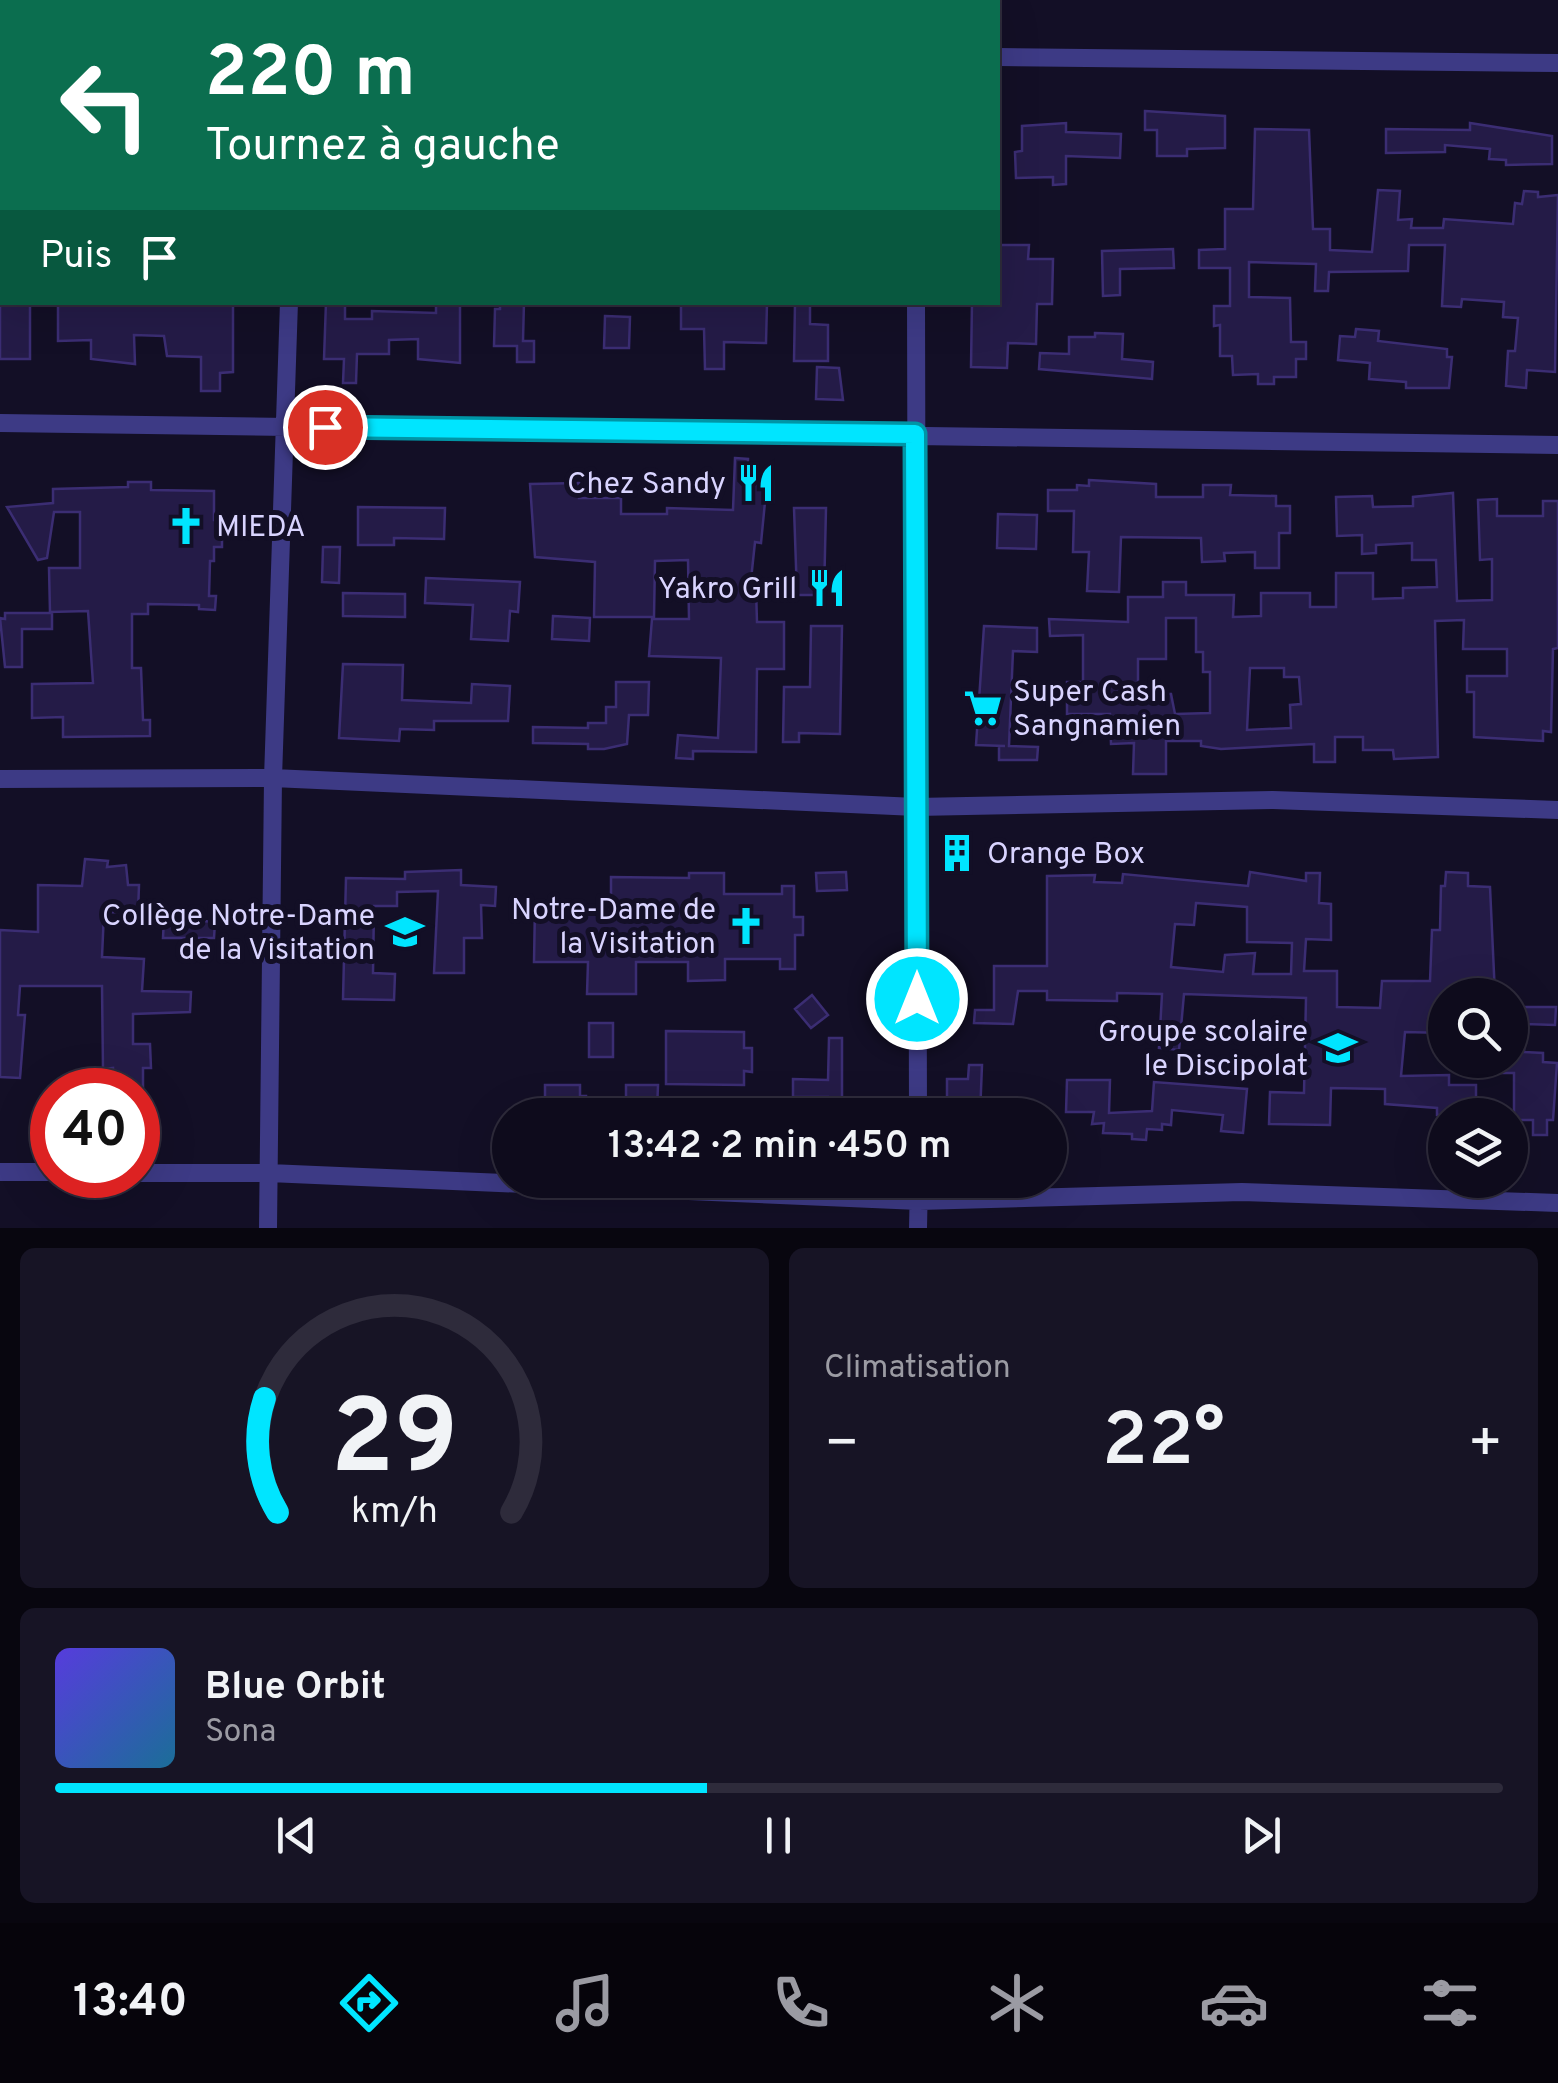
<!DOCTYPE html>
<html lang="fr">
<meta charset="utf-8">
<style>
:root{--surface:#0e0b1c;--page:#171425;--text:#f1f3f6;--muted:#9b9ba3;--line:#2e2b3b;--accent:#00e5ff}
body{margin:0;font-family:Overpass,sans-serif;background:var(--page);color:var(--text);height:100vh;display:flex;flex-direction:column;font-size:38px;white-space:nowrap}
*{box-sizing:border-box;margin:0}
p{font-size:32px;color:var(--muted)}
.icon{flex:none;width:55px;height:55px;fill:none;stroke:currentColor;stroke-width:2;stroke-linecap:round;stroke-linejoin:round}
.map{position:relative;height:1228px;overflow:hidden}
.details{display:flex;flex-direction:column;gap:20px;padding:20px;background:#08060f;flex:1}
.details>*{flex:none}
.hud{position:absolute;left:0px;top:0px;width:1000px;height:305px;box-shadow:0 10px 40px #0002,0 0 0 2px var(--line);background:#0b6e4f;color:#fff;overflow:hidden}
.tools{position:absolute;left:1428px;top:978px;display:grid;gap:20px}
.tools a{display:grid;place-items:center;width:100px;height:100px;border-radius:50%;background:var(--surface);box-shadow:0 10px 40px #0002,0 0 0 2px var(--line);font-size:50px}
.speed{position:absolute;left:30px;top:1068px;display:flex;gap:20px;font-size:50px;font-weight:700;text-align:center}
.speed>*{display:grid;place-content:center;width:130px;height:130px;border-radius:50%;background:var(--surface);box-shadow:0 10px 40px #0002,0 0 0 2px var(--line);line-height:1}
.speed .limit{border:15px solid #d22;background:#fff;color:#111}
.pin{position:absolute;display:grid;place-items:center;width:85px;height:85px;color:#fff;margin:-42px;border:5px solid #fff;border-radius:50%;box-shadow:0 2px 10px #0007}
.me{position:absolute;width:110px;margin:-55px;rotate:0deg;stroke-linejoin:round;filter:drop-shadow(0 0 8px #0008)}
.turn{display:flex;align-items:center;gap:35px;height:210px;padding:0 40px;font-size:45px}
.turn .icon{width:130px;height:130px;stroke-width:2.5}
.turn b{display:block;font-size:70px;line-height:85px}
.then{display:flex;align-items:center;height:95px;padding:0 40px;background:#0003;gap:20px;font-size:38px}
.big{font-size:75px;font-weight:600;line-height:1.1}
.details .widget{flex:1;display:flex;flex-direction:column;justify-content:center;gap:15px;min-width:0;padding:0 35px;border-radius:15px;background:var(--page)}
.details .dial{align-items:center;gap:0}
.dial svg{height:260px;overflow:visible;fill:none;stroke:var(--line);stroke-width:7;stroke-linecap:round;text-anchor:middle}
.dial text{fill:var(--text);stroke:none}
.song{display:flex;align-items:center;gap:30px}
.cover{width:120px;height:120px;border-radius:15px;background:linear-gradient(135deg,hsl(250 70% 55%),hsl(200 70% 35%))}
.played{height:10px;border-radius:5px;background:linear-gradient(90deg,var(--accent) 45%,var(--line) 45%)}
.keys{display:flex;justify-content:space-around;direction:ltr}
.heat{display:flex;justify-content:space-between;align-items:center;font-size:55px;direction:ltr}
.details .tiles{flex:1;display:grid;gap:20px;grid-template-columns:1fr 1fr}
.widget:last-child{grid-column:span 2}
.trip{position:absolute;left:492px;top:1098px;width:575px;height:100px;border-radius:50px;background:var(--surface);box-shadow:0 10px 40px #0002,0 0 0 2px var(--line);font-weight:600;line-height:100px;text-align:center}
.tabs{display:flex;height:160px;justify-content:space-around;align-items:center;background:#06040b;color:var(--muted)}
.tabs .icon{width:70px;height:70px}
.tabs .on{color:var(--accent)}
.tabs b{font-size:45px;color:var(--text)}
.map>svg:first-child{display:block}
</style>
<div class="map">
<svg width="1558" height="1228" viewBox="0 0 1558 1228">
<rect width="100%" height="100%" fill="#130f26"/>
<!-- building -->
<path fill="#241b47" stroke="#3b2d73" stroke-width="2.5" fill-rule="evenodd" d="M 1145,111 L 1225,116 L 1225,148 L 1187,149 L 1187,156 L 1157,156 L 1157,130 L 1145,130 Z
M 1066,123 L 1066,132 L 1121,134 L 1120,158 L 1066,156 L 1066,184 L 1053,185 L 1053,177 L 1016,178 L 1015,152 L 1022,151 L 1022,126 Z
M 1470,123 L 1552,136 L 1552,164 L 1506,165 L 1506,160 L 1489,159 L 1490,149 L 1445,145 L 1445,152 L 1386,153 L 1386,129 L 1470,130 Z
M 1255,129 L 1309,130 L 1313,229 L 1330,229 L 1330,250 L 1372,252 L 1378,190 L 1400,191 L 1398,220 L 1412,219 L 1411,228 L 1443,228 L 1444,219 L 1513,224 L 1515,203 L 1522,204 L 1524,191 L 1538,192 L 1538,197 L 1558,195 L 1555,372 L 1527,370 L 1526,388 L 1506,386 L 1508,351 L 1515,351 L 1518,318 L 1503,317 L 1504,302 L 1462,299 L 1461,307 L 1442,306 L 1445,245 L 1409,245 L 1408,271 L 1329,272 L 1328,291 L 1315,291 L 1316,264 L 1249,262 L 1249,297 L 1290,298 L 1291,342 L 1306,342 L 1306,359 L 1296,359 L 1296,377 L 1274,377 L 1274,384 L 1258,384 L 1258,374 L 1233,375 L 1232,356 L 1220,356 L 1220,325 L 1214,326 L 1214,306 L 1230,306 L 1230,268 L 1199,268 L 1199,250 L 1225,249 L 1225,209 L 1253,209 Z
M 998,245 L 1029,245 L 1028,259 L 1053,259 L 1052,304 L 1037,304 L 1036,344 L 1008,343 L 1007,368 L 971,367 L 972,302 L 998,302 Z
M 1173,249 L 1174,268 L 1120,269 L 1120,295 L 1103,296 L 1102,251 Z
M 0,302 L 30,302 L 30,359 L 0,359 Z
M 58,302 L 233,302 L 233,372 L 220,373 L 220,391 L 201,391 L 201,357 L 167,356 L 164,336 L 134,335 L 135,364 L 91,359 L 91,340 L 58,341 Z
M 326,302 L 345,302 L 345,319 L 372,319 L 372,311 L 436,313 L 436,302 L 460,302 L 460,363 L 418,359 L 418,339 L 389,340 L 389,354 L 357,354 L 356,383 L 343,383 L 344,359 L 324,359 Z
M 500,302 L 524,302 L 523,341 L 534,341 L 534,362 L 517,362 L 517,346 L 494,346 L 495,309 L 500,309 Z
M 681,302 L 767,303 L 766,343 L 724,342 L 724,369 L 705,369 L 704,329 L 681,329 Z
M 795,304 L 810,304 L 810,324 L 828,325 L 828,361 L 794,361 Z
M 605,316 L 630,317 L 629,348 L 604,348 Z
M 1356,329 L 1379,331 L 1378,341 L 1447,349 L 1447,357 L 1452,357 L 1449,388 L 1406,388 L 1406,382 L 1369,379 L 1370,363 L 1338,360 L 1340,336 L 1355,337 Z
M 1095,333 L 1123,334 L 1122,359 L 1153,362 L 1152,379 L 1039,369 L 1040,353 L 1069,354 L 1069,337 L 1095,337 Z
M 817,367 L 839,368 L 843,400 L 816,399 Z
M 735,458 L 748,459 L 747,481 L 773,481 L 773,502 L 765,502 L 761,543 L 755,542 L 750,589 L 756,589 L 757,622 L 784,622 L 784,669 L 757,669 L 756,752 L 693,751 L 693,759 L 676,758 L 678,735 L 718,738 L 721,658 L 649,656 L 652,619 L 689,619 L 688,560 L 655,561 L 654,617 L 594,617 L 595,562 L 535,557 L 530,484 L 579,483 L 579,498 L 621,498 L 621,514 L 667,514 L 667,508 L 733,510 Z
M 1089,480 L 1156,484 L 1156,497 L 1203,497 L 1203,485 L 1231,485 L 1230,495 L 1276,496 L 1276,506 L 1290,506 L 1290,533 L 1279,533 L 1279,568 L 1255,568 L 1255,552 L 1224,553 L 1225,561 L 1202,562 L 1201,538 L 1121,537 L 1119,592 L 1087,591 L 1089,552 L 1073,552 L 1074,511 L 1048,511 L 1048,490 L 1077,490 L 1077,485 L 1089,486 Z
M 128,482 L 151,482 L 151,490 L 214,491 L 214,520 L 222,520 L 222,547 L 214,547 L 214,561 L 210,561 L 209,596 L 216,596 L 215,610 L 199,609 L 199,605 L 148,604 L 148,614 L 132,614 L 132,668 L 141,668 L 143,720 L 150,720 L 150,736 L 63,737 L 63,717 L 32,718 L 32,684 L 93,683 L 88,611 L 50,612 L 49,568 L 80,568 L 80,512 L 54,512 L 47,558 L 38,560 L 7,507 L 53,503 L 53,489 L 128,487 Z
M 1453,493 L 1457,601 L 1492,600 L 1492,559 L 1480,560 L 1478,500 L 1497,499 L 1497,516 L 1543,516 L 1543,501 L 1558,501 L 1558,648 L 1553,649 L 1551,732 L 1543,731 L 1543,741 L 1474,737 L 1474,692 L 1467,692 L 1467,676 L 1507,676 L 1507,649 L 1463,649 L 1464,620 L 1435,621 L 1438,757 L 1394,759 L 1393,750 L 1363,750 L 1363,737 L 1335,737 L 1335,762 L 1314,762 L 1314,744 L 1221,749 L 1201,746 L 1201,741 L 1166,741 L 1166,774 L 1133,774 L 1134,743 L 1111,744 L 1110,714 L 1067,714 L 1067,682 L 1083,682 L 1083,635 L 1050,636 L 1049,619 L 1128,622 L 1128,597 L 1163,597 L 1163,582 L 1186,582 L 1186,595 L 1234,595 L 1233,617 L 1261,616 L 1261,593 L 1310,593 L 1310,607 L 1336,607 L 1336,573 L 1373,573 L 1373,599 L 1403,598 L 1403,588 L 1437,587 L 1436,560 L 1412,560 L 1412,543 L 1376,545 L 1376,553 L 1362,554 L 1362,535 L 1337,536 L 1336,497 L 1372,496 L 1373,507 L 1413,506 L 1413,497 ZM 1166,618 L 1196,618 L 1196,652 L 1203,652 L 1203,672 L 1210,672 L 1210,713 L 1175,714 L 1171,694 L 1138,693 L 1138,659 L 1166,659 ZM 1250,668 L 1284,668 L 1284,677 L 1299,677 L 1301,704 L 1290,705 L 1291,728 L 1247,730 Z
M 358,507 L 445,508 L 444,539 L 394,538 L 394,545 L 358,545 Z
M 794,508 L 826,508 L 824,595 L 797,595 Z
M 998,514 L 1037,515 L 1036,549 L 997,548 Z
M 323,547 L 340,547 L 339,583 L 322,582 Z
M 426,578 L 520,582 L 518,612 L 510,611 L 508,641 L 471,639 L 473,605 L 425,603 Z
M 343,593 L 405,594 L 405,617 L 343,616 Z
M 5,613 L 52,613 L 52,629 L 22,629 L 22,667 L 5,667 L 0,618 L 5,619 Z
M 553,616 L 590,618 L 589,641 L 552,639 Z
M 811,626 L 842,626 L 840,734 L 799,733 L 799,742 L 783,742 L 784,687 L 810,687 Z
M 984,626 L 1037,628 L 1037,652 L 1013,651 L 1009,746 L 1038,747 L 1037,760 L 999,760 L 999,746 L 1005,746 L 976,745 Z
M 343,664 L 403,665 L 402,700 L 471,703 L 472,684 L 510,686 L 508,721 L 434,721 L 434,730 L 400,729 L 399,741 L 339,738 Z
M 616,682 L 649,682 L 648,715 L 629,715 L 627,744 L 604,749 L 588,749 L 588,744 L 533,743 L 533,727 L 588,728 L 588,723 L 606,723 L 606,707 L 616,707 Z
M 85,859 L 108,861 L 107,867 L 126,865 L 128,885 L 139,885 L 138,913 L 104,912 L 102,957 L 144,959 L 142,991 L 191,992 L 190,1012 L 133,1014 L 133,1044 L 150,1044 L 151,1068 L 143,1068 L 143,1090 L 113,1090 L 113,1068 L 103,1069 L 102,986 L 20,986 L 18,1015 L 25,1015 L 20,1078 L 0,1077 L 0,930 L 38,932 L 38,885 L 82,886 Z
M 461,870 L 461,885 L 496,887 L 495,906 L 481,905 L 482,938 L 464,938 L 464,973 L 434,973 L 438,891 L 397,892 L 397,906 L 374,906 L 373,973 L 395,974 L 394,1000 L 343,999 L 346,878 L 405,879 L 405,872 Z
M 846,872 L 847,890 L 817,891 L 816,873 Z
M 1250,872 L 1306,881 L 1306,873 L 1320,873 L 1319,903 L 1331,904 L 1331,940 L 1306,939 L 1304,971 L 1337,971 L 1337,1007 L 1380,1008 L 1382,981 L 1430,981 L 1432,930 L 1440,930 L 1441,886 L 1445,886 L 1446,872 L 1468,873 L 1468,886 L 1490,887 L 1495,995 L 1445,995 L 1445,1033 L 1405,1032 L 1401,1076 L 1449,1075 L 1449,1085 L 1476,1085 L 1476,1102 L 1483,1101 L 1483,1115 L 1437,1115 L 1437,1108 L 1385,1104 L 1385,1089 L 1331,1088 L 1330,1125 L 1269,1124 L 1270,1092 L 1304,1093 L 1306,998 L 1184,994 L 1179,1050 L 1159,1048 L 1162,994 L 1117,993 L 1117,1001 L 1047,1000 L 1047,991 L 1018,991 L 1013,1024 L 974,1023 L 975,1010 L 994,1010 L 994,966 L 1047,966 L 1047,876 L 1095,875 L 1094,882 L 1122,883 L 1123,874 L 1248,886 ZM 1196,903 L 1247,907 L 1247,942 L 1292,943 L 1291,974 L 1253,974 L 1255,953 L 1225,955 L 1223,972 L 1171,967 L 1175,924 L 1194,925 Z
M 689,873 L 724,873 L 724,894 L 782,894 L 782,886 L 794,886 L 794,917 L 803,917 L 803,935 L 795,935 L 795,969 L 780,969 L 780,959 L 725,959 L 725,980 L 688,981 L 688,962 L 636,962 L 636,994 L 587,994 L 588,962 L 534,962 L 535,906 L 611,910 L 611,877 L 689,878 Z
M 164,918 L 215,922 L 214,938 L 163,938 Z
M 812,995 L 828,1015 L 811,1028 L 795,1009 Z
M 1510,1007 L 1556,1007 L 1555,1025 L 1525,1024 L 1524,1052 L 1543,1053 L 1543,1062 L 1557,1063 L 1553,1120 L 1547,1120 L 1547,1135 L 1533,1135 L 1533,1120 L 1514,1120 L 1514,1073 L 1494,1073 L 1495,1060 L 1510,1060 Z
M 589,1023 L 613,1023 L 613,1057 L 589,1057 Z
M 666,1031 L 744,1032 L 744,1048 L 752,1048 L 752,1072 L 744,1071 L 744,1085 L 666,1084 Z
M 829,1038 L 842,1038 L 842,1115 L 828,1115 L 828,1097 L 793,1097 L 793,1079 L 828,1080 Z
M 969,1065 L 982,1065 L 980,1115 L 967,1115 L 967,1100 L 947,1100 L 947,1079 L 968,1079 Z
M 1067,1080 L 1110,1080 L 1109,1113 L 1152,1111 L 1154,1082 L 1247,1089 L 1243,1133 L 1221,1131 L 1223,1115 L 1172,1110 L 1171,1125 L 1162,1124 L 1162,1130 L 1147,1129 L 1146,1140 L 1132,1139 L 1132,1134 L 1103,1133 L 1104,1123 L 1092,1124 L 1094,1112 L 1066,1112 Z
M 545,1085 L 580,1085 L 580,1096 L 586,1096 L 585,1115 L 545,1113 Z
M 626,1085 L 658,1085 L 657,1111 L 626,1111 Z"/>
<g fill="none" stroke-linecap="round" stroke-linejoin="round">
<!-- minor -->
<path stroke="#3d3a85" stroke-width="18" d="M 925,2 L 925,0
M 0,35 L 2,35
M 998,57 L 1558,63
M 916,302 L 918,1115
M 0,423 L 1558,445
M 0,779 L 273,778 L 916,807 L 1273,800 L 1558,810
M 0,1172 L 52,1172
M 138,1173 L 269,1173 L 919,1201 L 1242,1192 L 1558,1203
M 268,1228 L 273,778 L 289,302
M 918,1228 L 919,1180"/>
</g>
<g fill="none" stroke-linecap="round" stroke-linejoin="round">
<!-- route casing -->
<g stroke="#0095a6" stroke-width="25">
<path id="route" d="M 325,427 L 915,434 L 917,999"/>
</g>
<!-- route -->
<use href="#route" stroke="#00e5ff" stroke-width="18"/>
</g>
<!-- icons -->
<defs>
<g id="restaurant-bare" transform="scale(3)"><path d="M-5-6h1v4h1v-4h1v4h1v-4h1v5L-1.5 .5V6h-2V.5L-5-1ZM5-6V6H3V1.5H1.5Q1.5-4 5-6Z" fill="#00e5ff" stroke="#130f26" stroke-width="2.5" paint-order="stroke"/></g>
<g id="church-bare" transform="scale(3)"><path d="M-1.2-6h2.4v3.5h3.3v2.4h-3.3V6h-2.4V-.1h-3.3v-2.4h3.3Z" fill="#00e5ff" stroke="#130f26" stroke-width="2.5" paint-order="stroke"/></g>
<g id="supermarket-bare" transform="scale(3)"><path d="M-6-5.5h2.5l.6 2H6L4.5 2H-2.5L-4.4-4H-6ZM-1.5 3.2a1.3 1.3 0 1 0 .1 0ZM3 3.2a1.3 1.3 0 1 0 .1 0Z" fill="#00e5ff" stroke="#130f26" stroke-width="2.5" paint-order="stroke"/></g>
<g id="building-bare" transform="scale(3)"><path d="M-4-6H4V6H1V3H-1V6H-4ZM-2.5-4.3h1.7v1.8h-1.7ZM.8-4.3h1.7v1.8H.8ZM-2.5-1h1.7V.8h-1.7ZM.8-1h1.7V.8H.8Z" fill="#00e5ff" stroke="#130f26" stroke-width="2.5" paint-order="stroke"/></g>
<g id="school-bare" transform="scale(3)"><path d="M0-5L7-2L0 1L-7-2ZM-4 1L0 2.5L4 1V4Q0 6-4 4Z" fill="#00e5ff" stroke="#130f26" stroke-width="2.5" paint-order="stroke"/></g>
</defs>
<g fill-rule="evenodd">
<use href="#restaurant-bare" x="756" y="483"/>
<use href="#church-bare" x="186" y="526"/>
<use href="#restaurant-bare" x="827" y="588"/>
<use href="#supermarket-bare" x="983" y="708"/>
<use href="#building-bare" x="957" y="853"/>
<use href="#church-bare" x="746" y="926"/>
<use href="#school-bare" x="405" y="932"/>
<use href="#school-bare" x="1338" y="1048"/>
</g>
<g text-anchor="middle" stroke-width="10" stroke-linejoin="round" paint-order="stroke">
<!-- poi labels -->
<g font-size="30" fill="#d9d4ff" stroke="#130f26" text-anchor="end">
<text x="726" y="493">Chez Sandy</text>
<text x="216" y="536" text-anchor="start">MIEDA</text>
<text x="797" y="598">Yakro Grill</text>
<text x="1013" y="701" text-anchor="start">Super Cash<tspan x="1013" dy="34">Sangnamien</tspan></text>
<text x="987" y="863" text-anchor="start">Orange Box</text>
<text x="716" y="919">Notre-Dame de<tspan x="716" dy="34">la Visitation</tspan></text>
<text x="375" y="925">Collège Notre-Dame<tspan x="375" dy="34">de la Visitation</tspan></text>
<text x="1308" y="1041">Groupe scolaire<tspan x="1308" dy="34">le Discipolat</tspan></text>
</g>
</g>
</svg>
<div class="tools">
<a><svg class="icon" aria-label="search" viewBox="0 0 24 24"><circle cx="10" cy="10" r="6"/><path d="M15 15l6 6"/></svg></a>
<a><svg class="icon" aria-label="layers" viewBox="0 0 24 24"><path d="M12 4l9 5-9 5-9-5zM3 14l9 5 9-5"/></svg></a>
</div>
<div class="speed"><div class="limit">40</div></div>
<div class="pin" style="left:325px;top:427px;background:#d93025"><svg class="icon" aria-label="arrive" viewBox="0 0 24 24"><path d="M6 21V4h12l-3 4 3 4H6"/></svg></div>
<svg class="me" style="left:917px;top:999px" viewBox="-20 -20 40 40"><circle r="17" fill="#00e5ff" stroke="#fff" stroke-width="3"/><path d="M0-11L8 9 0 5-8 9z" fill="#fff"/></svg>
<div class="trip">13:42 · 2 min · 450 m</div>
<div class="hud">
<div class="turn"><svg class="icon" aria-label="left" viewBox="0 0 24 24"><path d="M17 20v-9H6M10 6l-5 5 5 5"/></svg><div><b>220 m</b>Tournez à gauche</div></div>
<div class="then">Puis<svg class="icon" aria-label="arrive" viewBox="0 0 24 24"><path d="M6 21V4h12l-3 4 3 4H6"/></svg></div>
</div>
</div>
<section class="details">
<div class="tiles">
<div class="widget dial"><svg viewBox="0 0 100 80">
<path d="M14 69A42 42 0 1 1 86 69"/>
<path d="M14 69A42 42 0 0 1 10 34" stroke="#00e5ff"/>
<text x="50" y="56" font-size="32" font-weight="700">29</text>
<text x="50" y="72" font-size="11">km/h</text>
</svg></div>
<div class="widget"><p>Climatisation</p>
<div class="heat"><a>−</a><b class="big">22°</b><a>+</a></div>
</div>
<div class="widget">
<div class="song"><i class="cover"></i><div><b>Blue Orbit</b><p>Sona</p></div></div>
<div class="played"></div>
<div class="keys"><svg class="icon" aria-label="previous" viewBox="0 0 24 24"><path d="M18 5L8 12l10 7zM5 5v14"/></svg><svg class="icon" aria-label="pause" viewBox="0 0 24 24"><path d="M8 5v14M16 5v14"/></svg><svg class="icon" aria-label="next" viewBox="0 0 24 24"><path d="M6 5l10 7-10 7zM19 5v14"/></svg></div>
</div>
</div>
</section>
<nav class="tabs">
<b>13:40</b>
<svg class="icon on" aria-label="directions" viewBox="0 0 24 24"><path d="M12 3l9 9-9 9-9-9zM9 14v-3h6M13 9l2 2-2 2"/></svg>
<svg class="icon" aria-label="music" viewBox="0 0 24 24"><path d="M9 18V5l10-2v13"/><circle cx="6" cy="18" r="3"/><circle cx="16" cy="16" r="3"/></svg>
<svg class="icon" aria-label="phone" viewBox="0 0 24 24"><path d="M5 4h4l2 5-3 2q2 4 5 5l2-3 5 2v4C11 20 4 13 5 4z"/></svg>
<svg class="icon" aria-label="climate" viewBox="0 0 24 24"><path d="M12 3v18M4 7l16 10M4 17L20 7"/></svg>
<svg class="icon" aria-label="car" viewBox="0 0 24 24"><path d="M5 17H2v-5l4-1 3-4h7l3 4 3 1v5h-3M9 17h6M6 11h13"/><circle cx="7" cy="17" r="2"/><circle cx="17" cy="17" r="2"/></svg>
<svg class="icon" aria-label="filters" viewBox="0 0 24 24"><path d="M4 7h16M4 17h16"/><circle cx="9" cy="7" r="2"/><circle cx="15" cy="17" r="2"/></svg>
</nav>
